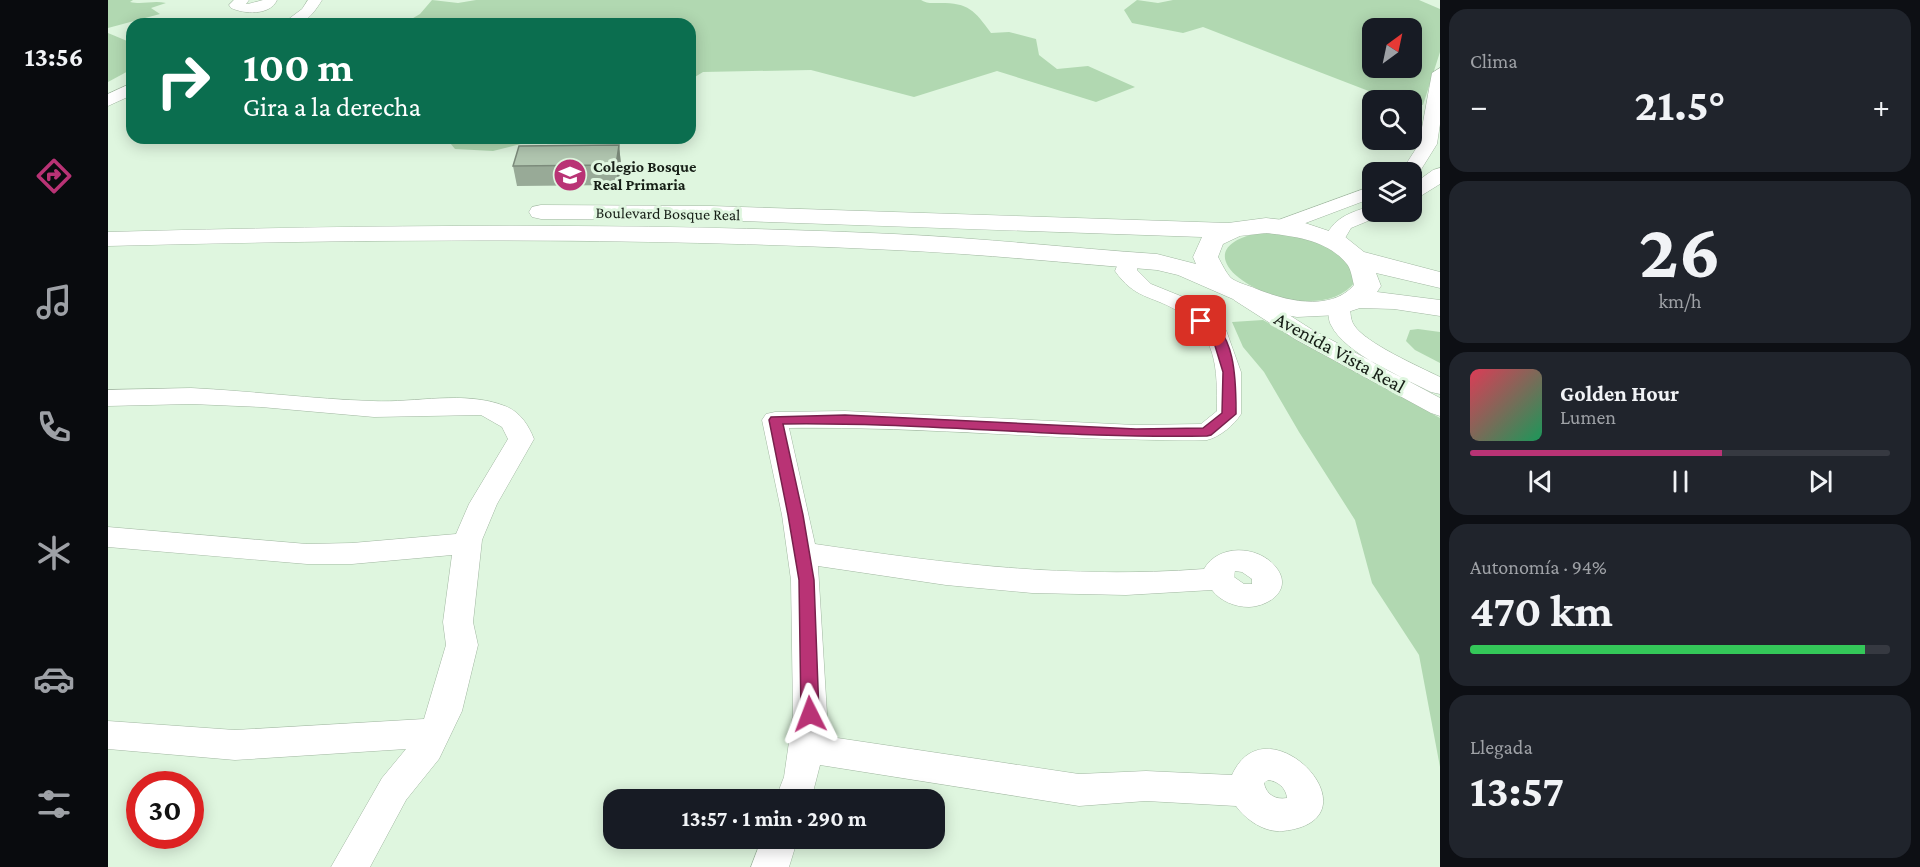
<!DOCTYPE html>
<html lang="es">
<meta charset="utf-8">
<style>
:root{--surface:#171b24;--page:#20242c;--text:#f1f3f6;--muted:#9ea1a6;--line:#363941;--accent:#b93375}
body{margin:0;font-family:"Crimson Pro",serif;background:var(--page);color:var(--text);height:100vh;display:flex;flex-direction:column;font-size:22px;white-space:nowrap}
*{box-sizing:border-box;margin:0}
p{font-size:20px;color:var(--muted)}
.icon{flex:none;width:33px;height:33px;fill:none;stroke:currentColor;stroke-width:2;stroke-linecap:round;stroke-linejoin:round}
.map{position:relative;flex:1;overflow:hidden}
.panel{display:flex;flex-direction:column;gap:9px;padding:9px;background:#0d0f14;width:480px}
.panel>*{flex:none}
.hud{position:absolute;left:18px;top:18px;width:570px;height:126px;border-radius:18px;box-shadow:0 3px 15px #0003;background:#0b6e4f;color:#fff;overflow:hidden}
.needle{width:39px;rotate:33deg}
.controls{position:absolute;left:1254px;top:18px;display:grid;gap:12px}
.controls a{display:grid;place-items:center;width:60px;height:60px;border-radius:12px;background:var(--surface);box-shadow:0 3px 15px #0003;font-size:30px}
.speed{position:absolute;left:18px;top:771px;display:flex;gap:12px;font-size:30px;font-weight:700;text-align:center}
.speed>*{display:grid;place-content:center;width:78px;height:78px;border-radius:50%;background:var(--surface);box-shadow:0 3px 15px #0003;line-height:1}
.speed .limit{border:9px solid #d22;background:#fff;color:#111}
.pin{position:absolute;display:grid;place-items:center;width:51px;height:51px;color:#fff;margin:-26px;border-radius:12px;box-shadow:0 3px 9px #0006}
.me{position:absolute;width:66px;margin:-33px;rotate:357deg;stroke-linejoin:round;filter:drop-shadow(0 0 4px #0008)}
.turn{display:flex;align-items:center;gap:21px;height:126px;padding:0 18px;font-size:27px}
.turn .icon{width:78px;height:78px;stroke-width:2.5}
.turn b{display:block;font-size:42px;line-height:51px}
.big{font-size:45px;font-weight:700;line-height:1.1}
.panel .tile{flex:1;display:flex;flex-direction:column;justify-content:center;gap:9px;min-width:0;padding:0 21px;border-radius:18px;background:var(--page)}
.panel .dial{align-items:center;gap:0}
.dial b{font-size:78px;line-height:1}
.song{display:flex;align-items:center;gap:18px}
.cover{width:72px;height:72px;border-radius:9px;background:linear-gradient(135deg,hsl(350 70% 55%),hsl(150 70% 35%))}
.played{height:6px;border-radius:3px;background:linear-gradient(90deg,var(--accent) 60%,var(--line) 60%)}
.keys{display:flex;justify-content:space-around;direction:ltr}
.heat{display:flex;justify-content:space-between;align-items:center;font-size:33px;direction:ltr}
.charge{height:9px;border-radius:4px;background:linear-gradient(90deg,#34c759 94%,var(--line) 0)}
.trip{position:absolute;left:495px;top:789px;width:342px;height:60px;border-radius:18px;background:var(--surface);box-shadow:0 3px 15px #0003;font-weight:700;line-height:60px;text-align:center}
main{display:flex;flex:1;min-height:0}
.tabs{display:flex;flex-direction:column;width:108px;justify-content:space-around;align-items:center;background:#090b0e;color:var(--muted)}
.tabs .icon{width:42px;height:42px}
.tabs .active{color:var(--accent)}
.tabs b{font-size:27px;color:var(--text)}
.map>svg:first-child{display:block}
</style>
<main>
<nav class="tabs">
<b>13:56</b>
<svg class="icon active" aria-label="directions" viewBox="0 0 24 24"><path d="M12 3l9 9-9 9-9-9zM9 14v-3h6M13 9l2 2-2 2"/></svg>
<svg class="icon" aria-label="music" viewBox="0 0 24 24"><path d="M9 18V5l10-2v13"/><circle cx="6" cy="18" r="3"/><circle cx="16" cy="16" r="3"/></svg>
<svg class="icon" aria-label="phone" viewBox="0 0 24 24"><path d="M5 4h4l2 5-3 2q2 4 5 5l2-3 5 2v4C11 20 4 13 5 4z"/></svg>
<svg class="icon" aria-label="climate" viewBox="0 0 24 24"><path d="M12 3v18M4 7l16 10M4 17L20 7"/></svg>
<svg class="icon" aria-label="car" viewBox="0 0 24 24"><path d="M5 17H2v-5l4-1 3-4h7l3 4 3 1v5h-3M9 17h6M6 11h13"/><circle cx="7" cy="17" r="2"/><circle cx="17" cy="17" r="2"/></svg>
<svg class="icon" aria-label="filters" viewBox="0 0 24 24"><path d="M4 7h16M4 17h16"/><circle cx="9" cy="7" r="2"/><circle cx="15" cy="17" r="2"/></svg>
</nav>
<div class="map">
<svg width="1332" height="867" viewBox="0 0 1332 867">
<rect width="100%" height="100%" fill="#dff6df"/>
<!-- green -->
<path fill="#b1d8b1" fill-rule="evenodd" d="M 0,0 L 25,0 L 22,2 C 35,5 45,0 58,3 L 43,8 L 52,14 L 0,28 Z
M 324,0 L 350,3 L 368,0 L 813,0 C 819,4 824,3 832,3 C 861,3 866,10 883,33 L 901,32 L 928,39 L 931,55 L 949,69 L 980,66 L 1027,87 L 988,102 L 889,71 L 806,97 L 703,70 L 595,72 L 582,80 L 582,24 L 295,24 L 312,14 Z
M 1029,0 L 1050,3 L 1065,0 L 1311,0 L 1332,9 L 1332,52 L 1315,105 L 1304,103 L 1304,100 L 1284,100 L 1095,27 L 1075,33 L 1024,23 L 1016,10 ZM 1264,28 L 1304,28 L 1304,68 L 1264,68 Z
M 0,33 L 24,43 L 24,69 L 0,82 Z
M 338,138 L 436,138 L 385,151 L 347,149 Z
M 1150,233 L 1187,235 L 1220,245 L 1242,262 L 1247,282 C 1204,338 1050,255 1150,233 Z
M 1155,320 L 1332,418 L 1332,767 L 1311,655 L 1264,583 L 1247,520 L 1191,432 L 1156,372 L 1135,347 L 1124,322 Z
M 1310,329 L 1332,332 L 1332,363 L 1307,350 L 1298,341 L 1302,330 Z"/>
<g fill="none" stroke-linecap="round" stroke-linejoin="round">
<!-- minor casing -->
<g stroke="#a1b7a1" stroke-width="1">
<path id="minor" d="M 126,0 L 141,0 L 138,4 L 140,4 L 155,0 L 169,0 C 162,16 136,14 123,8 L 121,5 Z
M 200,0 L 214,0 C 202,19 197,24 174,24 L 194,9 Z
M 1332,68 L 1332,124 L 1329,144 L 1309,176 L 1304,177 L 1304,172 L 1293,172 L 1311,144 L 1324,73 Z
M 24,83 L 24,95 L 0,106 L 0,94 Z
M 1332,168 L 1332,184 L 1311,197 L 1304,199 L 1304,185 L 1325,170 Z
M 1264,186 L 1264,198 L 1179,230 L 1165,230 L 1162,226 L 1165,222 Z
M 1264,206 L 1264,212 L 1274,212 L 1272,216 L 1243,228 L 1233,245 L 1219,245 L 1216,241 C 1224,218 1242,212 1264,206 Z
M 1020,254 L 1027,256 L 1030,260 L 1029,270 L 1043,284 L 1085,301 L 1118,330 L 1133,372 L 1133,414 C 1126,425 1112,437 1099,440 C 960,442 821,426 681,428 L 707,544 C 841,564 960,579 1096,569 C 1110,544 1149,545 1167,566 C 1186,588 1163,606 1141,607 C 1127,607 1112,601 1104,590 L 1018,595 L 924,593 L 838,585 L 710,566 L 719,714 L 716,736 L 971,774 L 1038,771 L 1124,775 C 1159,696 1276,820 1175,831 C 1157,833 1138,820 1128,806 L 1038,801 L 971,806 L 712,765 L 703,800 L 667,800 L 676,777 L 685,714 L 683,580 L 674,515 L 654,420 L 658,414 L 667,412 L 737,411 L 1027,425 L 1093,424 L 1109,411 C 1109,369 1110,334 1068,310 C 1042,295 1027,299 1007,271 L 1013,256 ZM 1127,571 L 1134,572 L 1144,579 L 1144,584 L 1136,584 L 1126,577 ZM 1160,780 C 1170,781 1178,788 1179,798 C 1168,800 1158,795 1156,783 Z
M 1134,288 L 1142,290 L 1203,329 L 1332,398 L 1332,416 L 1323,413 L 1187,339 L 1126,300 L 1123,295 L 1126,290 Z
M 1231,300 L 1239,302 C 1244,309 1241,318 1246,325 C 1257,343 1312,367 1332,377 L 1332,394 L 1323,392 C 1296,378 1237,354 1223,325 C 1220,320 1221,313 1220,307 L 1223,302 Z
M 83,388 C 144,391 204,399 265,401 C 308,403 356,390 397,406 C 412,412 420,424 426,439 L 389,504 L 374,540 L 365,622 L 370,645 L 354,711 L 331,759 L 298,800 L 262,867 L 223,867 L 274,778 L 298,749 L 127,760 L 0,749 L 0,721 L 127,730 L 316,719 L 338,645 L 335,622 L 344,555 L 244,564 L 199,564 L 0,547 L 0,527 L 199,544 L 244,543 L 348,534 L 361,504 L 400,439 L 394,427 L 373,415 L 266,417 L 153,407 L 83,404 L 0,406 L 0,390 Z
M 654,838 L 690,838 L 681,867 L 643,867 Z"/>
</g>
<!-- tertiary casing -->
<g stroke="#a1b7a1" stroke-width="1">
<path id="tertiary" d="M 433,205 L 603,206 L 1120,223 L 1158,218 L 1194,222 L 1236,236 L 1256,252 L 1332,272 L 1332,288 L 1268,273 L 1273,286 L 1269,292 L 1332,300 L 1332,316 L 1286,309 L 1252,308 L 1231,315 L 1189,317 L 1150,310 L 1070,275 L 1049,270 C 961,263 874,254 786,250 C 524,237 262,239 0,246 L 0,232 C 262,225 524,222 786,234 C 874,238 961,248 1049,254 L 1088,264 L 1085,257 L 1094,237 L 603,220 L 433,219 L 424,217 L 421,212 L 424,207 ZM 1158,233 C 1186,236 1219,240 1238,263 C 1243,268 1244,278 1246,285 C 1222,313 1174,300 1144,287 C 1138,285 1128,282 1123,278 C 1118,273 1114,264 1110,257 L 1115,244 L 1132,236 Z"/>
</g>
<!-- minor -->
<use href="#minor" fill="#fff" fill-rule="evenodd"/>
<!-- tertiary -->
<use href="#tertiary" fill="#fff" fill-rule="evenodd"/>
</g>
<!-- wall -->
<path fill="#98aa97" d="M 511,145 L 513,165 L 510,185 L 409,186 L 405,166 Z"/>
<!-- shaded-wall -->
<path fill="#7c8b7b" d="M 511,145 L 513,165 L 510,185 L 508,165 Z"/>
<!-- building -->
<path fill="#b1c6b0" stroke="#7c8b7b" stroke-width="1.5" d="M 511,145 L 508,165 L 405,166 L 411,146 Z"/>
<!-- route -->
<path fill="#b93375" stroke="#78214c" stroke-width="1.5" d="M 1093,317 C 1129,327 1128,385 1128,414 L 1103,435 L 1099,436 C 957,439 816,422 675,424 L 695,515 L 706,580 L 711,714 L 708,720 L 702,722 L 696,720 L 693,714 L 691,580 L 680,515 L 661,420 L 663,417 L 737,415 L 1028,429 L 1095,428 L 1114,413 L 1115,372 L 1104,336 L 1087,321 Z"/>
<!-- icons -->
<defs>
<g id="school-disc" transform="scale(1.725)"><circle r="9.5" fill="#b93375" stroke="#dff6df"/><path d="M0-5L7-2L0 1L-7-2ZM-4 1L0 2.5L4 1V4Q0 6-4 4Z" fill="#fff"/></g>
</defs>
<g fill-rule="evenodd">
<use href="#school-disc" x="462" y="175"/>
</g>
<g text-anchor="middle" stroke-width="6" stroke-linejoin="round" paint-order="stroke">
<!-- far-poi labels -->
<g font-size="16" font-weight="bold" fill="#161e16" stroke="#dff6df" text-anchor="start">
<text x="485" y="172">Colegio Bosque<tspan x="485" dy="18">Real Primaria</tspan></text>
</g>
<!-- far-street labels -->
<g font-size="16" fill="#161e16" stroke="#dff6df">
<text transform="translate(560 213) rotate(1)" y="6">Boulevard Bosque Real</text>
</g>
<!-- street labels -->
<g font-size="20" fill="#161e16" stroke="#dff6df">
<text transform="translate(1232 352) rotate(29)" y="7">Avenida Vista Real</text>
</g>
</g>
</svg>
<div class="controls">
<a><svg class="needle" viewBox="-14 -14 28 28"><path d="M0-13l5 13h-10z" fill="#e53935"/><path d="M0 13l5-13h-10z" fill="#9ea1a6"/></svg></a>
<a><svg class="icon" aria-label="search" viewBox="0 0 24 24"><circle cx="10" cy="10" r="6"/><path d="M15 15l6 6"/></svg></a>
<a><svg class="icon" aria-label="layers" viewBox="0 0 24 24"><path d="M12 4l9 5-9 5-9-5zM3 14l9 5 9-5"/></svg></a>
</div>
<div class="speed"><div class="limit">30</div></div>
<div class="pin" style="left:1093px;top:321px;background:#d93025"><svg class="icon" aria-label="arrive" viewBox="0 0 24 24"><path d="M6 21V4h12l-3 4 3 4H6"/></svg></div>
<svg class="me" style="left:702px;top:714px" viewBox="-20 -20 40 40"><path d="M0-17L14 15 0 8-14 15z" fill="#b93375" stroke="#fff" stroke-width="4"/></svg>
<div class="trip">13:57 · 1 min · 290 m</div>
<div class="hud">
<div class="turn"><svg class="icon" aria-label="right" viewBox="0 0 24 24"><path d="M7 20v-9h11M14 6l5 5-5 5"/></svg><div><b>100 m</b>Gira a la derecha</div></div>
</div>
</div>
<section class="panel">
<div class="tile"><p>Clima</p>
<div class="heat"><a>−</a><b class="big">21.5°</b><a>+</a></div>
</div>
<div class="tile dial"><b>26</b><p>km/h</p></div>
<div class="tile">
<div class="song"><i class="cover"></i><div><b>Golden Hour</b><p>Lumen</p></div></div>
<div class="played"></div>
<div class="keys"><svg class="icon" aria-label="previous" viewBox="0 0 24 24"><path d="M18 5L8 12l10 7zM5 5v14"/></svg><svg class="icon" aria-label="pause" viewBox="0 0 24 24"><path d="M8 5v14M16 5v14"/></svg><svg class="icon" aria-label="next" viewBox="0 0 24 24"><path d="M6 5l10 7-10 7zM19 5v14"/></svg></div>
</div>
<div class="tile"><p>Autonomía · 94%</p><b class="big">470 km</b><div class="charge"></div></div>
<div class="tile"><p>Llegada</p><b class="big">13:57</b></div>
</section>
</main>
